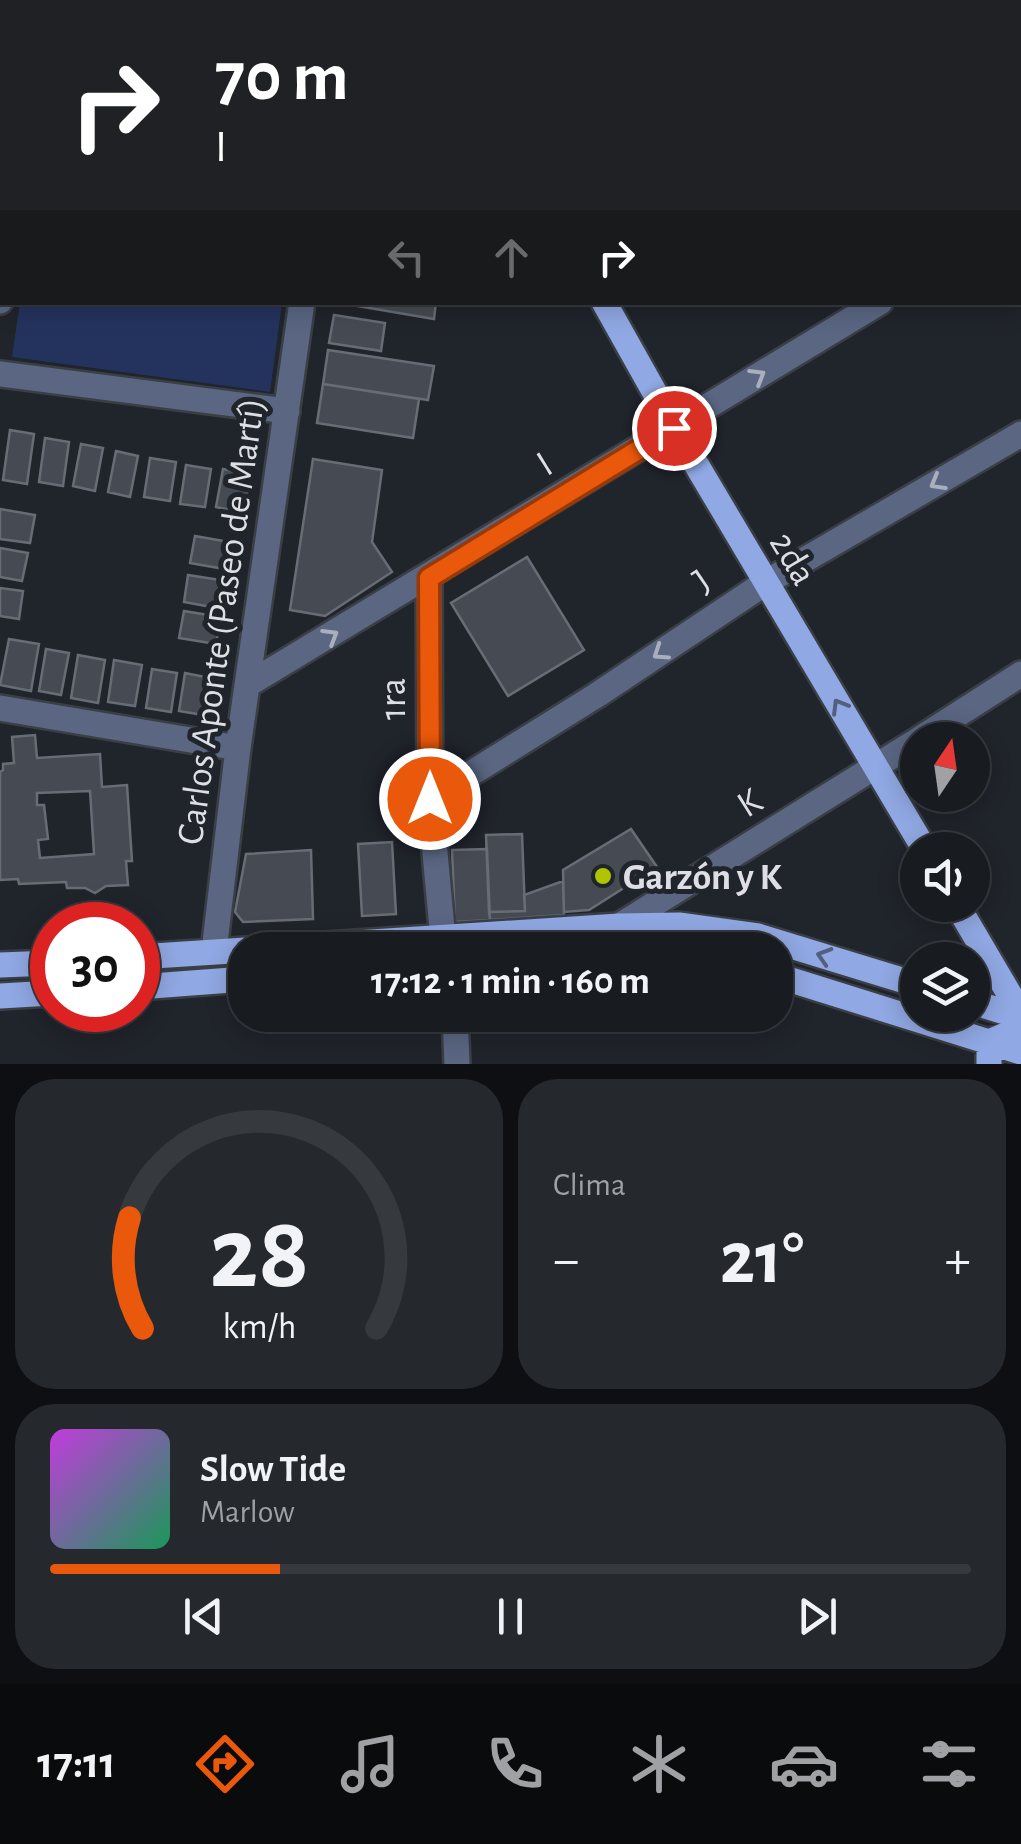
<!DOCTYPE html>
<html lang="es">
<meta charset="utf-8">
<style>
:root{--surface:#181b20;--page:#25282d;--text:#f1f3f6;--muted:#9fa1a5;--line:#36393e;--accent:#ea580c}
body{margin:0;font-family:"Alegreya Sans",sans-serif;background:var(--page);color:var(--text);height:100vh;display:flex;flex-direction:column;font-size:38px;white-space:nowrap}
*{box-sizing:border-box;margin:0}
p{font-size:32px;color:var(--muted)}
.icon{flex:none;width:55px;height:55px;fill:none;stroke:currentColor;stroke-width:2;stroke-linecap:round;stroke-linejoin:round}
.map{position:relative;height:1064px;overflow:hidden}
.side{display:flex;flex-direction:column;gap:15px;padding:15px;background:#0d0f12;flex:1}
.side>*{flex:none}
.top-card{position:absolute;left:0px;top:0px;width:1022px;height:305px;box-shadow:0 5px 25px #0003,0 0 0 2px var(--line);background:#202124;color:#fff;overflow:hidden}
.needle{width:65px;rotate:13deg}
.fabs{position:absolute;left:900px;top:722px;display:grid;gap:20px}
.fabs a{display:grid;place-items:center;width:90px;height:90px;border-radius:50%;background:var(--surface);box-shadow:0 5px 25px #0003,0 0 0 2px var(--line);font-size:50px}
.speed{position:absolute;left:30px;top:902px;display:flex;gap:20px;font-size:50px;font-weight:700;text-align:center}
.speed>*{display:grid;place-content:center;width:130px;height:130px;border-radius:50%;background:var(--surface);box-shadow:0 5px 25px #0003,0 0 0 2px var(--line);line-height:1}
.speed .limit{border:15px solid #d22;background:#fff;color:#111}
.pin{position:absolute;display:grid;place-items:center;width:85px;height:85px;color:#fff;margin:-42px;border:5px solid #fff;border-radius:50%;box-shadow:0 2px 10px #0007}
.me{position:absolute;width:110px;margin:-55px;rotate:0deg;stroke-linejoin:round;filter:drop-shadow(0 0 8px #0008)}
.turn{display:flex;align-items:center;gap:35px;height:210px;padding:0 50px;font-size:45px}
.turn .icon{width:130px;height:130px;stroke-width:2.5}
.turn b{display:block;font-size:70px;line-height:85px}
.lanes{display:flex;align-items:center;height:95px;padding:0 50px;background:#0003;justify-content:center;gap:50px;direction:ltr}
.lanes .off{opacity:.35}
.big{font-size:75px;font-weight:600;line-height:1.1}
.side .widget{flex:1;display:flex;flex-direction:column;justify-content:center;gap:15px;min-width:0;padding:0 35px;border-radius:40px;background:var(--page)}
.side .dial{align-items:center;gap:0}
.dial svg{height:260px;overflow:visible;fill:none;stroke:var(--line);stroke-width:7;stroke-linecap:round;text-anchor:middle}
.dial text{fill:var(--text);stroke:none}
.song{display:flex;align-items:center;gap:30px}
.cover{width:120px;height:120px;border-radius:15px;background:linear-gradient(135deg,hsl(290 70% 55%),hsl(150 70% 35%))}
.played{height:10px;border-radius:5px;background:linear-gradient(90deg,var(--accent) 25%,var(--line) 25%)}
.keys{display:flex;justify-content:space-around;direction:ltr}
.heat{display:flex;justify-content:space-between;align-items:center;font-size:55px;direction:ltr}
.side .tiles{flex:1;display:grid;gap:15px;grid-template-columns:1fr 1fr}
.widget:last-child{grid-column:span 2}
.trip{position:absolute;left:228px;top:932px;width:565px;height:100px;border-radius:40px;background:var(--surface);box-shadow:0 5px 25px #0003,0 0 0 2px var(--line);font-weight:600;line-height:100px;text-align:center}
.menu{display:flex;height:160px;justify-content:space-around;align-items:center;background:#0a0b0d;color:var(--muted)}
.menu .icon{width:70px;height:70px}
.menu .current{color:var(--accent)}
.menu b{font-size:45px;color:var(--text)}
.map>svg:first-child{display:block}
</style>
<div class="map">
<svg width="1021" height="1064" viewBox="0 0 1021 1064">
<rect width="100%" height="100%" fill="#20242b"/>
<!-- green -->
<path fill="#24335e" d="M 61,0 L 324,0 L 60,2 Z
M 20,302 L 282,303 L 270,392 L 12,357 Z"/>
<!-- building -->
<path fill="#464a52" stroke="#686c75" stroke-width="2.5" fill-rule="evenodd" d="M 334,302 L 436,302 L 434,319 Z
M 334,315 L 385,323 L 381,351 L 329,343 Z
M 328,350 L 434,366 L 428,400 L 323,384 Z
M 323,384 L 419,399 L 413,438 L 317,423 Z
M 10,430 L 34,434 L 27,484 L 3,480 Z
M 45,438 L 69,442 L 63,486 L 39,482 Z
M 81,444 L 103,448 L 95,491 L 73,486 Z
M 116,451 L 138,456 L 130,497 L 108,492 Z
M 150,458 L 176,462 L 170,501 L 144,497 Z
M 313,459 L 382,470 L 372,542 L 392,572 L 325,616 L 290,610 Z
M 186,465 L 211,469 L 205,507 L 180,504 Z
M 223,469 L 251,474 L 243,513 L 216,507 Z
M 0,509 L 35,515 L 30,543 L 0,539 Z
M 195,536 L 235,543 L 230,570 L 190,563 Z
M 0,548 L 28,553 L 22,581 L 0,577 Z
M 527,557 L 584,650 L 508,696 L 451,603 Z
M 188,575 L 227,581 L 222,609 L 184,602 Z
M 0,588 L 23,591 L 19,619 L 0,616 Z
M 184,611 L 221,617 L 216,644 L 179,638 Z
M 9,639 L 39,644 L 31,691 L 0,685 Z
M 46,649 L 69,653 L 61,695 L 39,691 Z
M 78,655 L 105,660 L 98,703 L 71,698 Z
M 114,660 L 142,665 L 135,706 L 108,702 Z
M 152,669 L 177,673 L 171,712 L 146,708 Z
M 185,673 L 215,679 L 209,716 L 179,711 Z
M 35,735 L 37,758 L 100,754 L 102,787 L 127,785 L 132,861 L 126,861 L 128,885 L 106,886 L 95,893 L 85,888 L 67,888 L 66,882 L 19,884 L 18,879 L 0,880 L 0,772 L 3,770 L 3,764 L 14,763 L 12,737 ZM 90,791 L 94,854 L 40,858 L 38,840 L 48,839 L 44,805 L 37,805 L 37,793 Z
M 631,829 L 657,867 L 589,910 L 564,912 L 563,870 Z
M 522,834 L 525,911 L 489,912 L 486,835 Z
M 392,842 L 396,914 L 362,916 L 358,844 Z
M 487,849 L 490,920 L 455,922 L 452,850 Z
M 311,850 L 313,919 L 243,922 L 235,912 L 246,854 Z
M 563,881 L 564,915 L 490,920 L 489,912 L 525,911 L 524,895 Z"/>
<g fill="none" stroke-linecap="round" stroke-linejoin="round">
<!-- minor casing -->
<g stroke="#3a3e45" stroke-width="30">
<path id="minor" d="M 851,0 L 853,2
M 39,2 L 40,0
M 346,2 L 346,0
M 660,2 L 664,0
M 1020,3 L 1021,2
M 1020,218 L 1021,217
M 1020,279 L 1021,281
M 0,301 L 2,282
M 0,374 L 287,411
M 429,578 L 430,799 L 443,939
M 247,685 L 880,302
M 0,708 L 238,748
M 918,740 L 1021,674
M 430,799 L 597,695 L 765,583 L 1021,434
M 619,926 L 918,740
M 214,951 L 238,748 L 302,302
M 455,1015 L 457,1064"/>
</g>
<!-- major casing -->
<g stroke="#3a3e45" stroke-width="30">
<path id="major" d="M 425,0 L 426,2
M 604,302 L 674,427 L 925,850
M 957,905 L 1021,1014
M 138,957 L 619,926 L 679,925 L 758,936 L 918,985
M 0,965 L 52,963
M 775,975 L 1021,1052
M 138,987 L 245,979
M 0,996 L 52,993
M 972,1002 L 1021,1017
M 989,1064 L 989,1042 L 1010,1033 L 1021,1033"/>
</g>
<!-- minor -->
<use href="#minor" stroke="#5a6682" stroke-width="25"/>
<!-- major -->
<use href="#major" stroke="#90a8e3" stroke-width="25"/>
</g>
<!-- one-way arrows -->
<defs><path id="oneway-chevron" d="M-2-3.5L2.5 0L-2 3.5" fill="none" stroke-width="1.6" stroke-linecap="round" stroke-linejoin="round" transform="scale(2.5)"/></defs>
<g stroke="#a9afbd">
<use href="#oneway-chevron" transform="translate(758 376) rotate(-31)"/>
<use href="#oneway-chevron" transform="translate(937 483) rotate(150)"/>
<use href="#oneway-chevron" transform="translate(331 636) rotate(-31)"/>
<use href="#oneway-chevron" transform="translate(660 653) rotate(146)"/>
</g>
<g stroke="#525f7e">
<use href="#oneway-chevron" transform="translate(839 706) rotate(-121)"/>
<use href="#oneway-chevron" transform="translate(824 956) rotate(-163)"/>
</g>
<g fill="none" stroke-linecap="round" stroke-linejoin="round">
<!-- route casing -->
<g stroke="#983908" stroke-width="25">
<path id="route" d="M 430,799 L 429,578 L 674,428"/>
</g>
<!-- route -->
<use href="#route" stroke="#ea580c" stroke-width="18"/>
</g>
<!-- markers -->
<circle fill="#afc503" stroke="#20242b" stroke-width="4" cx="603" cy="876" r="10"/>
<g text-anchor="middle" stroke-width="10" stroke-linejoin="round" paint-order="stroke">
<!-- street labels -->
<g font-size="38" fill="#dddfe4" stroke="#20242b">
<text transform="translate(544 463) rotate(-32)" y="13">I</text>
<text transform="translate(794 558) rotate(59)" y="13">2da</text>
<text transform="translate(701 580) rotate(-34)" y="13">J</text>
<text transform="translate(220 621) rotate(-82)" y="13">Carlos Aponte (Paseo de Martí)</text>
<text transform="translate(392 699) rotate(-90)" y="13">1ra</text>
<text transform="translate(749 802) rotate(-32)" y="13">K</text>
</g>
<!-- poi labels -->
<g font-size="38" font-weight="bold" fill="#dddfe4" stroke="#20242b" text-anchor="start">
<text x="623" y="889">Garzón y K</text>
</g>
</g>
</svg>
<div class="fabs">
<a><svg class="needle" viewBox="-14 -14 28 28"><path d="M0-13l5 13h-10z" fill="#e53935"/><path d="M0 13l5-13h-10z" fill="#9fa1a5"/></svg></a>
<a><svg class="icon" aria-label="sound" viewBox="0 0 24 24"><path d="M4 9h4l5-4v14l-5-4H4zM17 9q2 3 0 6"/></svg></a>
<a><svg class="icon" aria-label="layers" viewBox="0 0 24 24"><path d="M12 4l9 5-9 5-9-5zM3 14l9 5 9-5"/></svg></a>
</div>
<div class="speed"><div class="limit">30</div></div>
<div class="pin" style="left:674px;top:428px;background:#d93025"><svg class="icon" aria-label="arrive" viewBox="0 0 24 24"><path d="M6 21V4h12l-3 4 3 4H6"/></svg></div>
<svg class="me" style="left:430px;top:799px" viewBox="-20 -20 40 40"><circle r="17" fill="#ea580c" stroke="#fff" stroke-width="3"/><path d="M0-11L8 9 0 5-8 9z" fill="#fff"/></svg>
<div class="trip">17:12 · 1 min · 160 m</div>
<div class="top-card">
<div class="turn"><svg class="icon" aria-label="right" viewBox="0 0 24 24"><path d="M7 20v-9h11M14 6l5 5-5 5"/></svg><div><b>70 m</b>I</div></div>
<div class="lanes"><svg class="icon off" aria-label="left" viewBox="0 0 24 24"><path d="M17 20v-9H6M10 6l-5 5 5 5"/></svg><svg class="icon off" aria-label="ahead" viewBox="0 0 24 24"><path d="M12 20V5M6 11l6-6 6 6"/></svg><svg class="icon" aria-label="right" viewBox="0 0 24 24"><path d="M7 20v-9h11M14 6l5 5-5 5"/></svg></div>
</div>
</div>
<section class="side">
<div class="tiles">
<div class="widget dial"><svg viewBox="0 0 100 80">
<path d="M14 69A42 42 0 1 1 86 69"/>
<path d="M14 69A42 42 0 0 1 10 35" stroke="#ea580c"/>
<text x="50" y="56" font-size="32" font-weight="700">28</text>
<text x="50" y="72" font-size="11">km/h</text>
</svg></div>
<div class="widget"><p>Clima</p>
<div class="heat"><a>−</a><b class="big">21°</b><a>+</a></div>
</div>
<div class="widget">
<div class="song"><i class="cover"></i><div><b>Slow Tide</b><p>Marlow</p></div></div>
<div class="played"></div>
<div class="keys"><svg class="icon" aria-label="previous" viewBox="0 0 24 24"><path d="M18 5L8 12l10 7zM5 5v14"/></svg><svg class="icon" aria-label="pause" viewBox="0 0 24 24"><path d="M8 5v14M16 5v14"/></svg><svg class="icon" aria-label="next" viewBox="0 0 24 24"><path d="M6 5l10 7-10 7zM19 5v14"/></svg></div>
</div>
</div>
</section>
<nav class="menu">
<b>17:11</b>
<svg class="icon current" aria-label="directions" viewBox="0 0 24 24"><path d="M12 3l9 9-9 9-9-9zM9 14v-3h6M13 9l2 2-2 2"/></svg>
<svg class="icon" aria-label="music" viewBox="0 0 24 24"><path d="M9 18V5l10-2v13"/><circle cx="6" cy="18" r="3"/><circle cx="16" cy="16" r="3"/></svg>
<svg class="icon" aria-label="phone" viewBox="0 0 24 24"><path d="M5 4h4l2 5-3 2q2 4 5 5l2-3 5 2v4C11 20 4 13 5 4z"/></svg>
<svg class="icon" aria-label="climate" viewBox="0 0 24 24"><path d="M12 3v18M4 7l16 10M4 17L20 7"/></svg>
<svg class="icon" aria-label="car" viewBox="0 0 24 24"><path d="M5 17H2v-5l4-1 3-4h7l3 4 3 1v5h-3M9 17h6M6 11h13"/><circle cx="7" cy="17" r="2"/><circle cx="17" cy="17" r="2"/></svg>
<svg class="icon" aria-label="filters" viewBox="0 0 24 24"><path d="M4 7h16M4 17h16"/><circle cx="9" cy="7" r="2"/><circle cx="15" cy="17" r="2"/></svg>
</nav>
